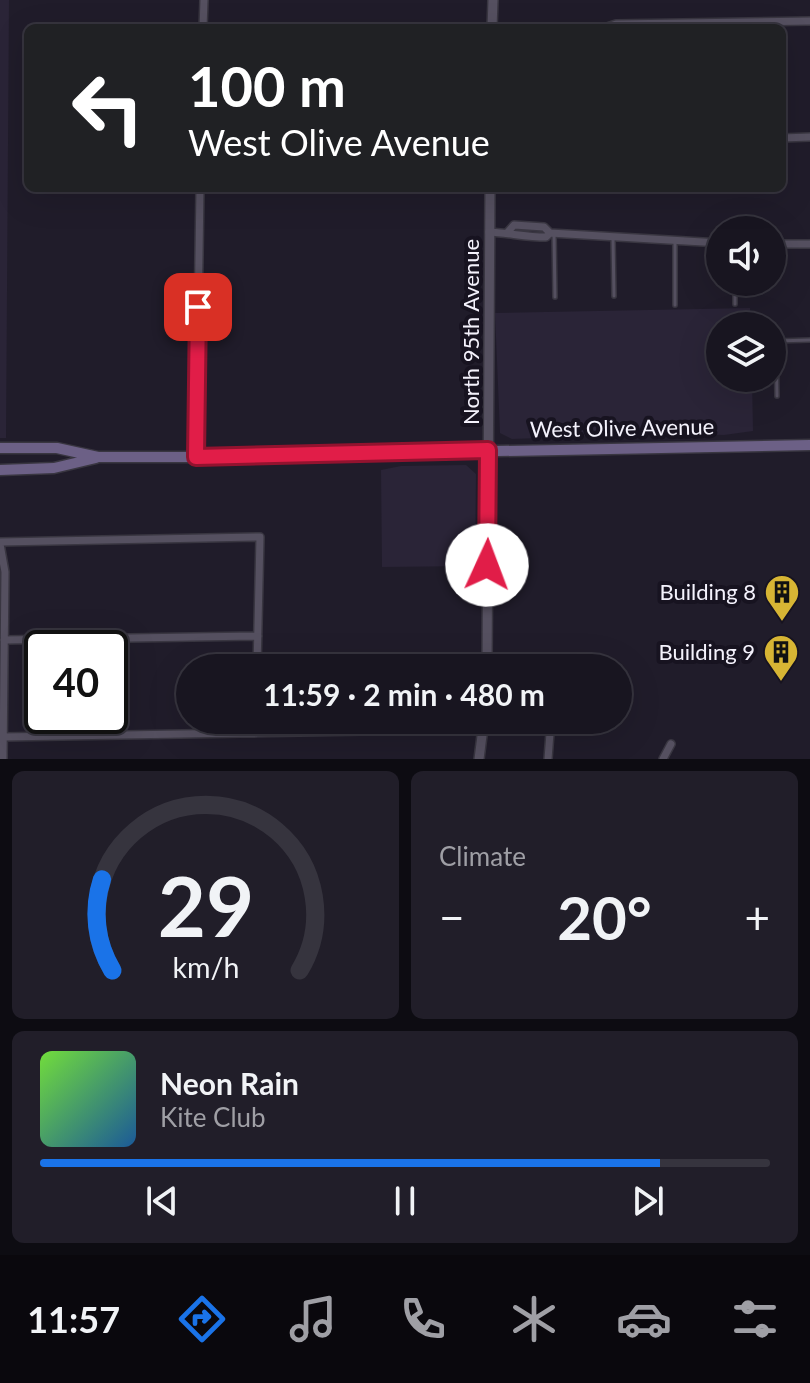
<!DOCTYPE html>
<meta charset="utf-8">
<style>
:root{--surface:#181520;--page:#211e29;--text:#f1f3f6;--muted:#9f9fa5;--line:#36343e;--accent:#1a73e8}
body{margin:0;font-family:Lato,sans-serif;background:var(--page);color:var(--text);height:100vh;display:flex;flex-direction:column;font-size:30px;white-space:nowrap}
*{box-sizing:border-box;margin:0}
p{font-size:26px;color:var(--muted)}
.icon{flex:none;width:44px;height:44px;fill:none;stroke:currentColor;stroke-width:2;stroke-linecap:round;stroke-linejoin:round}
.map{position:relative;height:759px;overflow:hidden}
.sheet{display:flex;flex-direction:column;gap:12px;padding:12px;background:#0d0c12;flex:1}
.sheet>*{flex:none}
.banner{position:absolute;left:24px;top:24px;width:762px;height:168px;border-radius:12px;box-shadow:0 8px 32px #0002,0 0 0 2px var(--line);background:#202124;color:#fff;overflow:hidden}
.tools{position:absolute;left:706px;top:216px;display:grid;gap:16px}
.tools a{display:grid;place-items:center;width:80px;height:80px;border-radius:50%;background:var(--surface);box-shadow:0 8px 32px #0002,0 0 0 2px var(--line);font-size:40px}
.speed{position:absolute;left:24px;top:630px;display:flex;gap:16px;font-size:40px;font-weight:700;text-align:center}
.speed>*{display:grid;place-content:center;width:104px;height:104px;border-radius:50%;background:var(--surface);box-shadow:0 8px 32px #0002,0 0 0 2px var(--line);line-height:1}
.speed .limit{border:4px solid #111;border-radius:12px;background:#fff;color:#111}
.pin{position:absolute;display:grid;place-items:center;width:68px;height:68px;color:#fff;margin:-34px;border-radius:16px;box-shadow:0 4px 12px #0006}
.me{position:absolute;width:88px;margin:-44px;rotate:2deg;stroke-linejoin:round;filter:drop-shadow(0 0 6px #0008)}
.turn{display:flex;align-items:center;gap:28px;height:168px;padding:0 32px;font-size:36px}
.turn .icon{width:104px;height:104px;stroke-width:2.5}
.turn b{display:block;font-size:56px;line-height:68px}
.big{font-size:60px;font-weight:700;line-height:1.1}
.sheet .widget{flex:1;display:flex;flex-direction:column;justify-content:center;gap:12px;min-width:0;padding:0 28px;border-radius:12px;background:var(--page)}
.sheet .dial{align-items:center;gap:0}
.dial svg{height:208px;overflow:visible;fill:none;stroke:var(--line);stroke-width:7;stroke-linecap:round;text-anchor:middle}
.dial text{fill:var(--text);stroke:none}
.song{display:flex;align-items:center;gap:24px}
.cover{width:96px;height:96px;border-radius:12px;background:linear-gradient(135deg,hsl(100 70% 55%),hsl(210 70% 35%))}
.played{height:8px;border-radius:4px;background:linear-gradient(90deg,var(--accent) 85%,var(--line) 85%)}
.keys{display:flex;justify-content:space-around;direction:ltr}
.heat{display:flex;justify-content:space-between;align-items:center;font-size:44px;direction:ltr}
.sheet .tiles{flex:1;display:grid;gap:12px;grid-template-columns:1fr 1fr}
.widget:last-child{grid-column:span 2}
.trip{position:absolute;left:176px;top:654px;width:456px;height:80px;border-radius:40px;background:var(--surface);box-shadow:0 8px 32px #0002,0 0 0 2px var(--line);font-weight:700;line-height:80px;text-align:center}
.tabs{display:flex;height:128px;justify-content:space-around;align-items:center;background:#0a080d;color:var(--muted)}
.tabs .icon{width:56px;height:56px}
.tabs .on{color:var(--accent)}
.tabs b{font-size:36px;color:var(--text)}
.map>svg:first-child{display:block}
</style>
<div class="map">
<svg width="810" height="759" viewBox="0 0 810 759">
<rect width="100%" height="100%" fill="#201c2a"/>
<!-- built -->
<path fill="#2a2437" d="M 0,0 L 9,0 L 6,438 L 0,438 Z
M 750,308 L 750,326 L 720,326 L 720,378 L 752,378 L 753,431 L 724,435 L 672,433 L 512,439 L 500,433 L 495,313 Z
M 466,465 L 476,474 L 475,566 L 382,567 L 381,470 L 401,466 Z"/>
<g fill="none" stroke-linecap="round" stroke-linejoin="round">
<!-- service casing -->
<g stroke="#393641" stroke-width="6">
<path id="service" d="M 554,233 L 555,297
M 613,239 L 614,296
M 735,304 L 735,282
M 675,305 L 675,243
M 777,396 L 776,341 L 810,340"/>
</g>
<!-- minor casing -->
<g stroke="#393641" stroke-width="10">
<path id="minor" d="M 203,28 L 204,0
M 604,28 L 616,24 L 810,21
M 782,138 L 810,137
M 489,232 C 509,233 526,237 546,237 L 550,233 L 720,243
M 507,233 L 514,225 L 544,227 L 550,233
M 772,244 L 810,244
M 196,457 L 200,188
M 0,542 L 260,537 L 257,668
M 0,544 L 5,572 L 3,759
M 4,640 L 258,636
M 256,733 L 256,720
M 3,737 L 483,729
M 548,759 L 551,720
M 663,759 L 671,744"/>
</g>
<!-- tertiary casing -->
<g stroke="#393641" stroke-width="12">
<path id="tertiary" d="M 492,28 L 493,0
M 487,668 L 490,188
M 479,759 L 484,720"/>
</g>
<!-- secondary casing -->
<g stroke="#393641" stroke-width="13">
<path id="secondary" d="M 0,448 L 57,448 L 98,457 L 196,457 L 810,445
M 0,470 L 54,468 L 96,458"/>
</g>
<!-- service -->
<use href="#service" stroke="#555060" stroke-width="3"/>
<!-- minor -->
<use href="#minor" stroke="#555060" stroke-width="7"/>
<!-- tertiary -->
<use href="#tertiary" stroke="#555060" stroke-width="9"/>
<!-- secondary -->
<use href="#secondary" stroke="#6c6086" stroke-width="10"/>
</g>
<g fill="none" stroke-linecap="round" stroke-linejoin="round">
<!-- route casing -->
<g stroke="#92132f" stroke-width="20">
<path id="route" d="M 198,307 L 196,457 L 488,450 L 487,565"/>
</g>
<!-- route -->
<use href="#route" stroke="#e11d48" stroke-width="14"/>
</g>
<!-- icons -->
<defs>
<g id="building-pin" transform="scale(1.8)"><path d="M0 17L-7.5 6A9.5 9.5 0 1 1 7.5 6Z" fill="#d7b534" stroke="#171320"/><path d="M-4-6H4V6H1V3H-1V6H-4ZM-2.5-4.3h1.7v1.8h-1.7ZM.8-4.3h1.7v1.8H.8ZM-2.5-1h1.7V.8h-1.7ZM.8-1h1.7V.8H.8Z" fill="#111"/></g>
</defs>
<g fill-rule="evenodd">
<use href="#building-pin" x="782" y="592"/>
<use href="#building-pin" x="781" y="652"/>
</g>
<g text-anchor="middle" stroke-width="8" stroke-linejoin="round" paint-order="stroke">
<!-- street labels -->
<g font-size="22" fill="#f4f2fc" stroke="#171320">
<text transform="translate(471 332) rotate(-90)" y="8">North 95th Avenue</text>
<text transform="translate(622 428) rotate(-1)" y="8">West Olive Avenue</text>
</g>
<!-- poi labels -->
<g font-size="22" fill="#f4f2fc" stroke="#171320" text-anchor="end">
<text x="756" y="600">Building 8</text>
<text x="755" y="660">Building 9</text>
</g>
</g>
</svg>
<div class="tools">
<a><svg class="icon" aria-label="sound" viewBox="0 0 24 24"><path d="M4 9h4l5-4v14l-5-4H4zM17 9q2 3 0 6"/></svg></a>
<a><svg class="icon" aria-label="layers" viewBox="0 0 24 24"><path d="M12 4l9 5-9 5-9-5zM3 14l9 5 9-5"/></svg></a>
</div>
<div class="speed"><div class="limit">40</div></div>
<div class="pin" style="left:198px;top:307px;background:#d93025"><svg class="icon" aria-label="arrive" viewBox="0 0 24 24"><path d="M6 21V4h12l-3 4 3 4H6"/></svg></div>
<svg class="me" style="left:487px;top:565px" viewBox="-20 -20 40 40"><circle r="19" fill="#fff"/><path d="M0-13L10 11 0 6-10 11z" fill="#e11d48"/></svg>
<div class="trip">11:59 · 2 min · 480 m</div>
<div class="banner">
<div class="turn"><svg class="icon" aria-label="left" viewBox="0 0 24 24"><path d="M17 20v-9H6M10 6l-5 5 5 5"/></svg><div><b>100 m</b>West Olive Avenue</div></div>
</div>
</div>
<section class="sheet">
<div class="tiles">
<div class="widget dial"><svg viewBox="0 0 100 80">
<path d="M14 69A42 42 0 1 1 86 69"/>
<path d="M14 69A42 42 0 0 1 10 34" stroke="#1a73e8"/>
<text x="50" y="56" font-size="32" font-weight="700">29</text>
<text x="50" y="72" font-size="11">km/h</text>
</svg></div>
<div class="widget"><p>Climate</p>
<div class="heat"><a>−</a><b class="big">20°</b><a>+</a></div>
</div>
<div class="widget">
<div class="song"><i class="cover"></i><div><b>Neon Rain</b><p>Kite Club</p></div></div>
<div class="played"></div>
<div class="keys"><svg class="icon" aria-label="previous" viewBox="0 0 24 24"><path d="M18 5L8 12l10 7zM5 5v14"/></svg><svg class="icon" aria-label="pause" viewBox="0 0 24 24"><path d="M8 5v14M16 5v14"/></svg><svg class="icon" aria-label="next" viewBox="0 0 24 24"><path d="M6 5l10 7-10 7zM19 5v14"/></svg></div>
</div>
</div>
</section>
<nav class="tabs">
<b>11:57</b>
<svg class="icon on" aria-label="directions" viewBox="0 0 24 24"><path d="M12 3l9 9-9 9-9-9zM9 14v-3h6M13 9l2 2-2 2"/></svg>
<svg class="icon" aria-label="music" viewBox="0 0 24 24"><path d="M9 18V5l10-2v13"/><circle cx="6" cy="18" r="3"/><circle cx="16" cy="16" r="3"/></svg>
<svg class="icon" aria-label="phone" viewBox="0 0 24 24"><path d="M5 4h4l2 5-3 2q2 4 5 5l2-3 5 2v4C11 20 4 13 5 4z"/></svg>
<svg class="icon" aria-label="climate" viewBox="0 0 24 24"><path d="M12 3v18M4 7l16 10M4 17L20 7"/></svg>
<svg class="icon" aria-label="car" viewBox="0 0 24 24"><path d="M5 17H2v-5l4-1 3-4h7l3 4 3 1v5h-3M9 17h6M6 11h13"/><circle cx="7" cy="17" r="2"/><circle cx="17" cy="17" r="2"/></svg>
<svg class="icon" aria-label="filters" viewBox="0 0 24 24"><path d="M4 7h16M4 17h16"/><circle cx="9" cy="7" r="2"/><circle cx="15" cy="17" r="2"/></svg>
</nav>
